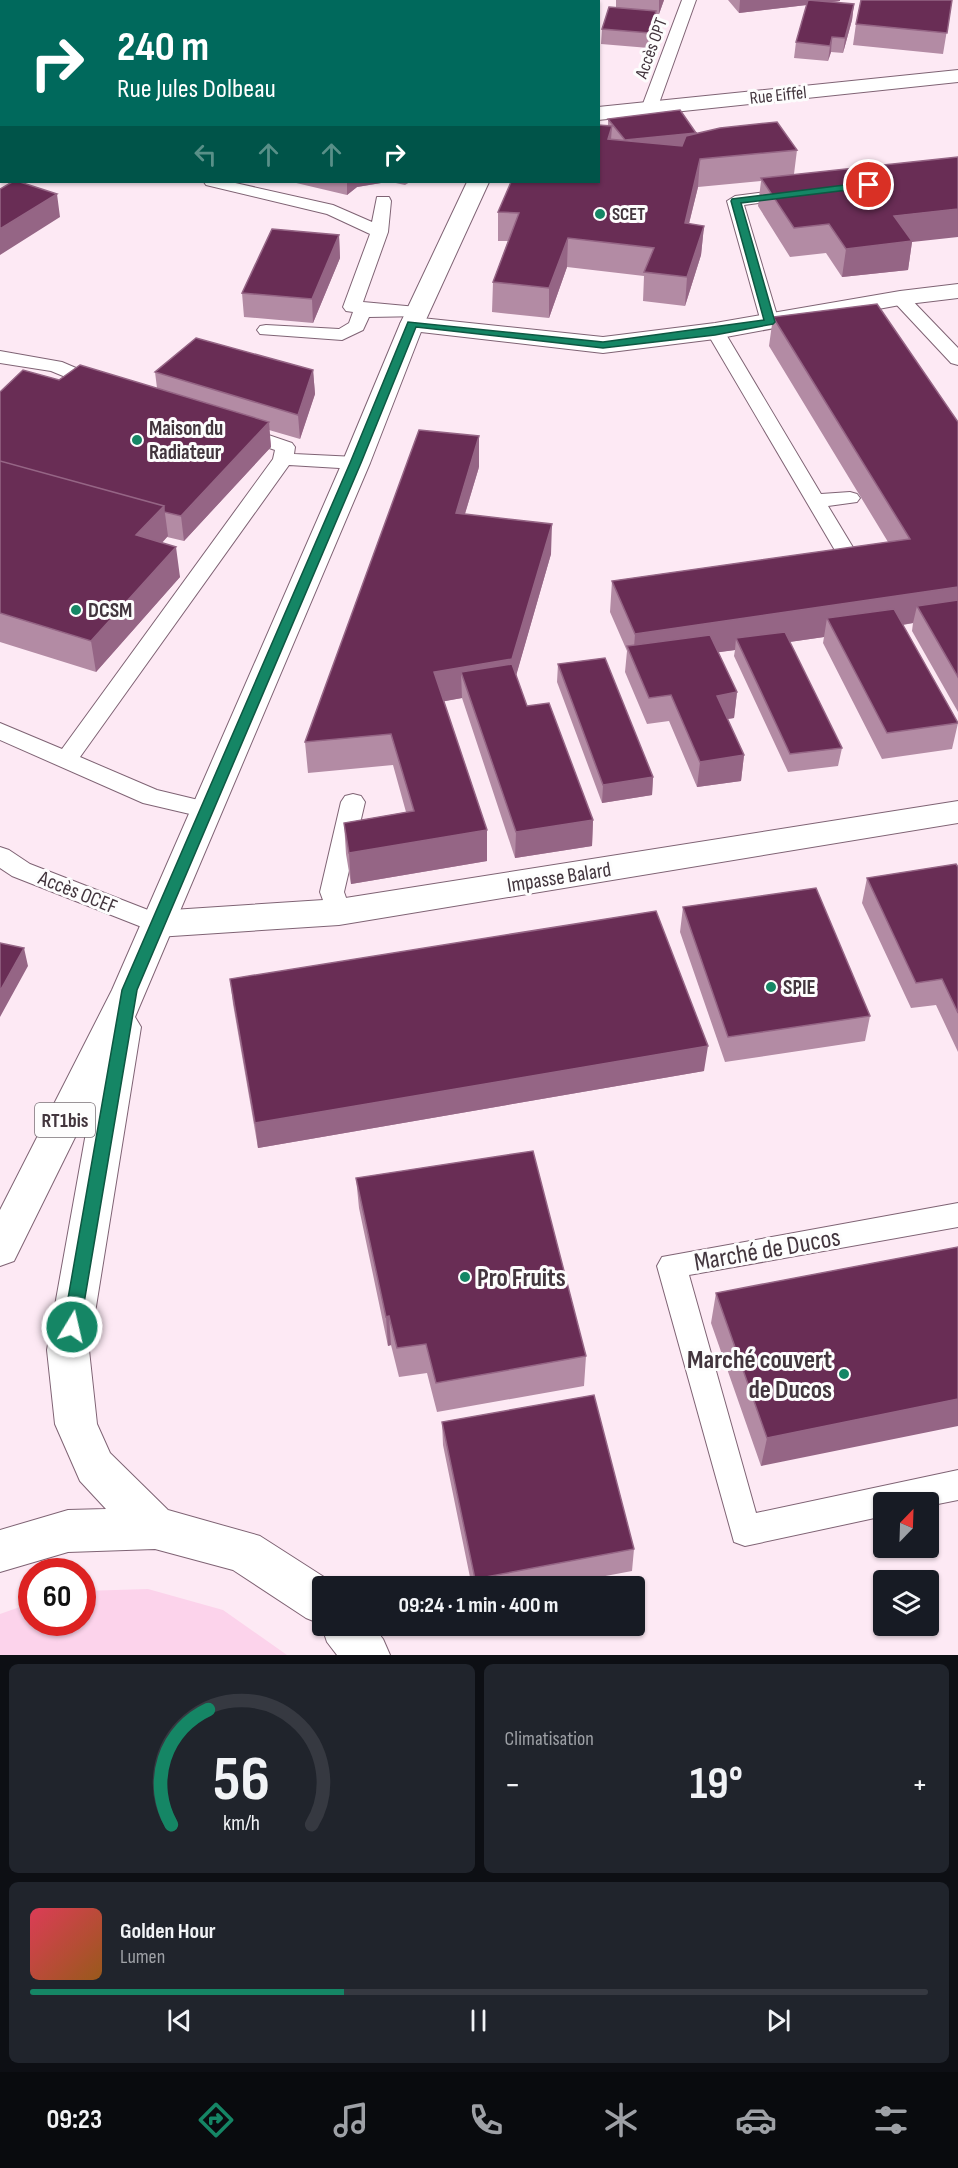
<!DOCTYPE html>
<html lang="fr">
<meta charset="utf-8">
<style>
:root{--surface:#171b24;--page:#20242c;--text:#f1f3f6;--muted:#9ea1a6;--line:#363941;--accent:#158665}
body{margin:0;font-family:"Sofia Sans Condensed",sans-serif;background:var(--page);color:var(--text);height:100vh;display:flex;flex-direction:column;font-size:22px;white-space:nowrap}
*{box-sizing:border-box;margin:0}
p{font-size:20px;color:var(--muted)}
.icon{flex:none;width:33px;height:33px;fill:none;stroke:currentColor;stroke-width:2;stroke-linecap:round;stroke-linejoin:round}
.map{position:relative;height:1655px;overflow:hidden}
.sheet{display:flex;flex-direction:column;gap:9px;padding:9px;background:#0d0f14;flex:1}
.sheet>*{flex:none}
.hud{position:absolute;left:0px;top:0px;width:600px;height:183px;box-shadow:0 2px 4px #0004;background:#00695c;color:#fff;overflow:hidden}
.needle{width:39px;rotate:23deg}
.fabs{position:absolute;left:873px;top:1492px;display:grid;gap:12px}
.fabs a{display:grid;place-items:center;width:66px;height:66px;border-radius:6px;background:var(--surface);box-shadow:0 2px 4px #0004;font-size:30px}
.speed{position:absolute;left:18px;top:1558px;display:flex;gap:12px;font-size:30px;font-weight:700;text-align:center}
.speed>*{display:grid;place-content:center;width:78px;height:78px;border-radius:50%;background:var(--surface);box-shadow:0 2px 4px #0004;line-height:1}
.speed .limit{border:9px solid #d22;background:#fff;color:#111}
.pin{position:absolute;display:grid;place-items:center;width:51px;height:51px;color:#fff;margin:-26px;border:3px solid #fff;border-radius:50%;box-shadow:0 2px 6px #0007}
.me{position:absolute;width:66px;margin:-33px;rotate:9deg;stroke-linejoin:round;filter:drop-shadow(0 0 4px #0008)}
.turn{display:flex;align-items:center;gap:21px;height:126px;padding:0 18px;font-size:27px}
.turn .icon{width:78px;height:78px;stroke-width:2.5}
.turn b{display:block;font-size:42px;line-height:51px}
.lanes{display:flex;align-items:center;height:57px;padding:0 18px;background:#0003;justify-content:center;gap:30px;direction:ltr}
.lanes .off{opacity:.35}
.big{font-size:45px;font-weight:700;line-height:1.1}
.sheet .widget{flex:1;display:flex;flex-direction:column;justify-content:center;gap:9px;min-width:0;padding:0 21px;border-radius:9px;background:var(--page)}
.sheet .dial{align-items:center;gap:0}
.dial svg{height:156px;overflow:visible;fill:none;stroke:var(--line);stroke-width:7;stroke-linecap:round;text-anchor:middle}
.dial text{fill:var(--text);stroke:none}
.song{display:flex;align-items:center;gap:18px}
.cover{width:72px;height:72px;border-radius:9px;background:linear-gradient(135deg,hsl(350 70% 55%),hsl(30 70% 35%))}
.played{height:6px;border-radius:3px;background:linear-gradient(90deg,var(--accent) 35%,var(--line) 35%)}
.keys{display:flex;justify-content:space-around;direction:ltr}
.heat{display:flex;justify-content:space-between;align-items:center;font-size:33px;direction:ltr}
.sheet .tiles{flex:1;display:grid;gap:9px;grid-template-columns:1fr 1fr}
.widget:last-child{grid-column:span 2}
.trip{position:absolute;left:312px;top:1576px;width:333px;height:60px;border-radius:6px;background:var(--surface);box-shadow:0 2px 4px #0004;font-weight:700;line-height:60px;text-align:center}
.tab-bar{display:flex;height:96px;justify-content:space-around;align-items:center;background:#090b0e;color:var(--muted)}
.tab-bar .icon{width:42px;height:42px}
.tab-bar .on{color:var(--accent)}
.tab-bar b{font-size:27px;color:var(--text)}
.map>svg:first-child{display:block}
</style>
<div class="map">
<svg width="958" height="1655" viewBox="0 0 958 1655">
<rect width="100%" height="100%" fill="#fde9f4"/>
<!-- green -->
<path fill="#fcd3eb" d="M 148,1589 L 223,1610 L 287,1655 L 0,1655 L 0,1614 L 31,1603 L 32,1623 L 82,1623 L 83,1591 Z"/>
<g fill="none" stroke-linecap="round" stroke-linejoin="round">
<!-- service casing -->
<g stroke="#7f6374" stroke-width="2">
<path id="service" d="M 682,0 L 696,0 L 657,109 L 649,114 L 643,112 L 641,109 Z
M 0,129 L 2,129 L 2,139 L 0,139 Z
M 204,182 L 231,182 L 333,205 L 372,222 L 377,197 L 389,197 L 391,201 L 388,232 L 363,302 L 417,307 L 423,308 L 426,312 L 423,316 L 369,317 L 363,330 L 342,340 L 260,334 L 257,330 L 260,326 L 266,325 L 339,329 L 349,323 L 353,312 L 346,311 L 343,307 L 370,234 L 327,214 L 206,185 Z
M 789,189 L 797,194 L 795,198 L 744,205 L 779,322 L 776,326 L 764,326 L 761,322 L 727,201 L 735,196 Z
M 900,293 L 906,294 L 958,348 L 958,365 L 951,363 L 894,302 L 891,298 L 894,294 Z
M 715,326 L 721,327 L 724,331 L 821,494 L 850,492 L 857,494 L 860,498 L 857,502 L 828,506 L 863,564 L 860,569 L 853,570 L 846,569 L 843,564 L 706,331 L 709,327 Z
M 0,351 L 62,362 L 104,380 L 106,384 L 104,388 L 97,390 L 51,371 L 0,363 Z
M 239,425 L 292,443 L 295,447 L 294,454 L 356,457 L 363,459 L 366,463 L 363,467 L 356,469 L 289,465 L 80,757 L 157,790 L 215,804 L 219,810 L 215,816 L 207,818 L 143,803 L 0,740 L 0,723 L 62,749 L 273,459 L 275,450 L 232,435 L 229,431 L 232,427 Z
M 353,794 L 361,796 L 365,802 L 344,892 L 351,912 L 348,919 L 339,921 L 330,919 L 320,892 L 341,802 L 345,796 Z
M 0,847 L 9,850 L 30,864 L 166,917 L 170,924 L 166,931 L 157,933 L 12,876 L 0,868 Z
M 958,1203 L 958,1227 L 689,1275 L 756,1513 L 958,1470 L 958,1500 L 928,1506 L 928,1503 L 884,1503 L 884,1516 L 745,1546 L 734,1542 L 657,1266 L 662,1257 Z"/>
</g>
<!-- minor casing -->
<g stroke="#7f6374" stroke-width="2">
<path id="minor" d="M 958,70 L 958,82 L 598,120 L 598,107 Z
M 958,284 L 958,298 L 900,305 L 715,339 L 603,353 L 412,331 L 403,329 L 400,324 L 403,319 L 412,317 L 603,337 L 715,323 L 900,291 Z
M 958,801 L 958,823 L 339,925 L 157,937 L 145,933 L 140,924 L 145,915 L 157,911 L 339,899 Z"/>
</g>
<!-- primary casing -->
<g stroke="#7f6374" stroke-width="2">
<path id="primary" d="M 554,0 L 574,0 L 553,2 Z
M 467,182 L 489,182 L 424,324 L 370,463 L 135,1017 L 141,1027 L 89,1350 L 97,1424 L 110,1453 L 168,1510 L 260,1536 L 338,1586 L 322,1587 L 322,1626 L 373,1626 L 383,1639 L 390,1655 L 337,1655 L 327,1642 L 321,1624 L 306,1618 L 233,1570 L 155,1549 L 68,1552 L 0,1572 L 0,1530 L 68,1510 L 106,1509 L 80,1481 L 55,1424 L 47,1350 L 91,1105 L 14,1261 L 0,1266 L 0,1210 L 112,990 L 342,463 L 400,324 Z"/>
</g>
<!-- service -->
<use href="#service" fill="#fff" fill-rule="evenodd"/>
<!-- minor -->
<use href="#minor" fill="#fff" fill-rule="evenodd"/>
<!-- primary -->
<use href="#primary" fill="#fff" fill-rule="evenodd"/>
</g>
<!-- wall -->
<path fill="#b38ba4" d="M 616,0 L 664,0 L 659,14 L 656,14 L 655,26 L 649,48 L 601,44 L 602,29 L 616,8 Z
M 728,0 L 840,0 L 840,1 L 832,2 L 854,4 L 852,20 L 843,53 L 831,52 L 828,61 L 794,58 L 796,42 L 807,5 L 739,13 Z
M 952,0 L 943,54 L 853,45 L 856,24 Z
M 608,119 L 797,150 L 794,174 L 912,242 L 908,270 L 842,277 L 826,253 L 790,257 L 758,206 L 761,181 L 698,187 L 689,224 L 704,226 L 701,255 L 685,306 L 643,301 L 644,276 L 567,267 L 549,318 L 492,312 L 493,282 L 508,241 L 498,241 L 498,212 L 608,126 Z
M 292,182 L 387,182 L 357,187 L 347,195 Z
M 391,182 L 410,182 L 405,185 Z
M 339,235 L 340,258 L 313,323 L 244,317 L 242,293 Z
M 773,317 L 958,422 L 958,712 L 912,631 L 913,623 L 903,625 L 958,723 L 952,749 L 882,759 L 823,643 L 824,637 L 789,642 L 842,748 L 838,766 L 788,772 L 734,656 L 735,650 L 718,652 L 737,692 L 734,718 L 727,719 L 744,755 L 741,781 L 697,787 L 669,721 L 647,724 L 625,672 L 627,651 L 610,612 L 612,581 L 888,542 L 769,346 Z
M 313,370 L 315,394 L 300,439 L 269,430 L 271,447 L 184,541 L 167,537 L 162,543 L 180,577 L 96,672 L 0,642 L 0,392 L 59,380 L 157,388 L 155,372 Z
M 479,467 L 465,514 L 551,554 L 516,675 L 527,706 L 593,820 L 592,846 L 515,858 L 462,698 L 444,701 L 487,830 L 487,861 L 351,884 L 346,854 L 344,823 L 406,812 L 393,765 L 308,773 L 305,742 Z
M 558,664 L 653,777 L 652,795 L 602,803 L 557,682 Z
M 958,867 L 958,1052 L 936,1005 L 911,1008 L 862,903 L 867,878 Z
M 683,907 L 870,1016 L 865,1041 L 725,1062 L 680,932 Z
M 230,979 L 704,1071 L 258,1148 L 233,1004 Z
M 356,1178 L 586,1356 L 584,1386 L 437,1412 L 427,1373 L 399,1377 L 391,1345 L 388,1346 L 359,1208 Z
M 958,1247 L 761,1466 L 711,1323 L 716,1293 Z
M 442,1422 L 634,1549 L 632,1571 L 547,1587 L 472,1587 L 443,1445 Z"/>
<!-- shaded-wall -->
<path fill="#956585" d="M 503,0 L 514,0 L 513,2 L 503,2 Z
M 659,0 L 664,0 L 659,14 Z
M 740,0 L 840,0 L 840,1 L 739,13 Z
M 854,4 L 852,20 L 843,53 L 845,38 Z
M 656,11 L 655,26 L 649,48 L 650,33 Z
M 832,37 L 831,52 L 828,61 L 830,46 Z
M 612,126 L 610,154 L 608,139 Z
M 696,133 L 694,149 L 625,140 Z
M 700,159 L 698,187 L 682,251 L 685,223 Z
M 347,182 L 387,182 L 357,187 L 347,195 Z
M 57,194 L 60,217 L 0,255 L 0,229 Z
M 958,209 L 958,237 L 912,242 L 908,270 L 842,277 L 846,249 L 894,216 Z
M 704,226 L 701,255 L 685,306 L 687,277 Z
M 339,235 L 340,258 L 313,323 L 312,299 Z
M 568,238 L 567,267 L 549,318 L 549,288 Z
M 313,370 L 315,394 L 300,439 L 298,415 Z
M 269,422 L 271,447 L 184,541 L 181,516 Z
M 479,436 L 479,467 L 456,543 L 456,513 Z
M 164,506 L 168,536 L 140,566 L 136,535 Z
M 552,524 L 551,554 L 512,690 L 461,672 L 462,698 L 435,703 L 434,672 Z
M 176,547 L 180,577 L 96,672 L 91,641 Z
M 958,587 L 958,617 L 917,606 L 913,623 L 836,635 L 827,618 L 824,637 L 741,649 L 736,638 L 735,650 L 635,664 L 633,661 L 635,634 Z
M 737,692 L 734,718 L 714,721 L 717,696 Z
M 744,755 L 741,781 L 697,787 L 700,762 Z
M 653,777 L 652,795 L 602,803 L 603,785 Z
M 593,820 L 592,846 L 515,858 L 516,832 Z
M 487,830 L 487,861 L 351,884 L 349,853 Z
M 24,948 L 28,966 L 0,1017 L 0,991 Z
M 708,1046 L 704,1071 L 258,1148 L 255,1123 Z
M 389,1316 L 391,1345 L 388,1346 L 386,1317 Z
M 958,1399 L 958,1426 L 761,1466 L 767,1438 Z"/>
<!-- building -->
<path fill="#692d55" stroke="#956585" stroke-width="1.5" d="M 344,0 L 494,0 L 501,2 L 342,2 Z
M 808,0 L 854,4 L 845,38 L 832,37 L 830,46 L 796,42 Z
M 861,0 L 952,0 L 947,33 L 856,24 Z
M 609,7 L 656,11 L 650,33 L 602,29 Z
M 680,110 L 696,133 L 625,140 L 608,119 Z
M 777,122 L 797,150 L 700,159 L 685,223 L 704,226 L 687,277 L 644,272 L 654,248 L 568,238 L 549,288 L 493,282 L 519,213 L 498,212 L 511,182 L 598,182 L 598,125 L 612,126 L 608,139 L 682,146 L 686,136 L 720,128 Z
M 958,157 L 958,209 L 894,216 L 912,241 L 846,249 L 829,224 L 794,228 L 761,178 Z
M 12,182 L 20,182 L 57,194 L 0,229 L 0,189 Z
M 272,229 L 339,235 L 312,299 L 242,293 Z
M 877,304 L 958,422 L 958,587 L 635,634 L 612,581 L 910,539 L 773,317 Z
M 196,338 L 313,370 L 298,415 L 155,372 Z
M 80,365 L 269,422 L 181,516 L 164,512 L 164,506 L 0,461 L 0,392 L 23,370 L 59,380 Z
M 419,430 L 479,436 L 456,513 L 552,524 L 512,659 L 434,672 L 487,830 L 349,853 L 344,823 L 414,811 L 391,734 L 305,742 Z
M 0,461 L 164,506 L 136,535 L 176,547 L 91,641 L 0,613 Z
M 958,600 L 958,677 L 917,606 Z
M 894,609 L 958,723 L 887,733 L 827,618 Z
M 785,632 L 842,748 L 790,754 L 736,638 Z
M 710,635 L 737,692 L 717,696 L 744,755 L 700,762 L 671,695 L 649,698 L 627,646 Z
M 605,658 L 653,777 L 603,785 L 558,664 Z
M 512,664 L 527,706 L 549,703 L 593,820 L 516,832 L 461,672 Z
M 956,864 L 958,867 L 958,1013 L 942,979 L 916,983 L 867,878 Z
M 816,888 L 870,1016 L 728,1037 L 683,907 Z
M 656,911 L 708,1046 L 255,1123 L 230,979 Z
M 0,943 L 24,948 L 0,991 Z
M 533,1151 L 586,1356 L 436,1383 L 426,1344 L 397,1348 L 389,1316 L 386,1317 L 356,1178 Z
M 958,1247 L 958,1399 L 767,1438 L 716,1293 Z
M 594,1395 L 634,1549 L 475,1579 L 442,1422 Z"/>
<!-- route -->
<path fill="#158665" stroke="#0e5742" stroke-width="1.5" d="M 869,182 L 872,183 L 872,187 L 741,203 L 775,322 L 773,324 L 715,335 L 603,348 L 416,327 L 361,463 L 137,990 L 80,1327 L 78,1332 L 72,1335 L 66,1332 L 63,1327 L 122,990 L 350,463 L 408,322 L 603,342 L 764,320 L 731,201 L 732,199 Z"/>
<!-- markers -->
<g fill="#158665" stroke="#fdfdfd" stroke-width="2">
<circle cx="600" cy="214" r="6"/>
<circle cx="137" cy="440" r="6"/>
<circle cx="76" cy="610" r="6"/>
<circle cx="771" cy="987" r="6"/>
<circle cx="465" cy="1277" r="6"/>
<circle cx="844" cy="1374" r="6"/>
</g>
<g text-anchor="middle" stroke-width="6" stroke-linejoin="round" paint-order="stroke">
<!-- far-street labels -->
<g font-size="18" fill="#42353d" stroke="#fdfdfd">
<text transform="translate(651 48) rotate(-70)" y="6">Accès OPT</text>
<text transform="translate(778 95) rotate(-6)" y="6">Rue Eiffel</text>
</g>
<!-- far-poi labels -->
<g font-size="18" font-weight="bold" fill="#42353d" stroke="#fdfdfd" text-anchor="start">
<text x="612" y="220">SCET</text>
</g>
<!-- shield labels -->
<rect fill="#fdfdfd" stroke="#7a7177" stroke-width="1.5" x="35" y="1103" width="60" height="34" rx="4.5"/>
<g font-size="20" font-weight="bold" fill="#42353d">
<text x="65" y="1127">RT1bis</text>
</g>
<!-- poi labels -->
<g font-size="21" font-weight="bold" fill="#42353d" stroke="#fdfdfd" text-anchor="start">
<text x="149" y="435">Maison du<tspan x="149" dy="24">Radiateur</tspan></text>
<text x="88" y="617">DCSM</text>
<text x="783" y="994">SPIE</text>
</g>
<!-- street labels -->
<g font-size="21" fill="#42353d" stroke="#fdfdfd">
<text transform="translate(559 877) rotate(-9)" y="7">Impasse Balard</text>
<text transform="translate(78 892) rotate(22)" y="7">Accès OCEF</text>
</g>
<!-- near-street labels -->
<g font-size="26" fill="#42353d" stroke="#fdfdfd">
<text transform="translate(767 1249) rotate(-10)" y="9">Marché de Ducos</text>
</g>
<!-- near-poi labels -->
<g font-size="26" font-weight="bold" fill="#42353d" stroke="#fdfdfd" text-anchor="start">
<text x="477" y="1286">Pro Fruits</text>
<text x="832" y="1368" text-anchor="end">Marché couvert<tspan x="832" dy="30">de Ducos</tspan></text>
</g>
</g>
</svg>
<div class="fabs">
<a><svg class="needle" viewBox="-14 -14 28 28"><path d="M0-13l5 13h-10z" fill="#e53935"/><path d="M0 13l5-13h-10z" fill="#9ea1a6"/></svg></a>
<a><svg class="icon" aria-label="layers" viewBox="0 0 24 24"><path d="M12 4l9 5-9 5-9-5zM3 14l9 5 9-5"/></svg></a>
</div>
<div class="speed"><div class="limit">60</div></div>
<div class="pin" style="left:869px;top:185px;background:#d93025"><svg class="icon" aria-label="arrive" viewBox="0 0 24 24"><path d="M6 21V4h12l-3 4 3 4H6"/></svg></div>
<svg class="me" style="left:72px;top:1327px" viewBox="-20 -20 40 40"><circle r="17" fill="#158665" stroke="#fff" stroke-width="3"/><path d="M0-11L8 9 0 5-8 9z" fill="#fff"/></svg>
<div class="trip">09:24 · 1 min · 400 m</div>
<div class="hud">
<div class="turn"><svg class="icon" aria-label="right" viewBox="0 0 24 24"><path d="M7 20v-9h11M14 6l5 5-5 5"/></svg><div><b>240 m</b>Rue Jules Dolbeau</div></div>
<div class="lanes"><svg class="icon off" aria-label="left" viewBox="0 0 24 24"><path d="M17 20v-9H6M10 6l-5 5 5 5"/></svg><svg class="icon off" aria-label="ahead" viewBox="0 0 24 24"><path d="M12 20V5M6 11l6-6 6 6"/></svg><svg class="icon off" aria-label="ahead" viewBox="0 0 24 24"><path d="M12 20V5M6 11l6-6 6 6"/></svg><svg class="icon" aria-label="right" viewBox="0 0 24 24"><path d="M7 20v-9h11M14 6l5 5-5 5"/></svg></div>
</div>
</div>
<section class="sheet">
<div class="tiles">
<div class="widget dial"><svg viewBox="0 0 100 80">
<path d="M14 69A42 42 0 1 1 86 69"/>
<path d="M14 69A42 42 0 0 1 33 10" stroke="#158665"/>
<text x="50" y="56" font-size="32" font-weight="700">56</text>
<text x="50" y="72" font-size="11">km/h</text>
</svg></div>
<div class="widget"><p>Climatisation</p>
<div class="heat"><a>−</a><b class="big">19°</b><a>+</a></div>
</div>
<div class="widget">
<div class="song"><i class="cover"></i><div><b>Golden Hour</b><p>Lumen</p></div></div>
<div class="played"></div>
<div class="keys"><svg class="icon" aria-label="previous" viewBox="0 0 24 24"><path d="M18 5L8 12l10 7zM5 5v14"/></svg><svg class="icon" aria-label="pause" viewBox="0 0 24 24"><path d="M8 5v14M16 5v14"/></svg><svg class="icon" aria-label="next" viewBox="0 0 24 24"><path d="M6 5l10 7-10 7zM19 5v14"/></svg></div>
</div>
</div>
</section>
<nav class="tab-bar">
<b>09:23</b>
<svg class="icon on" aria-label="directions" viewBox="0 0 24 24"><path d="M12 3l9 9-9 9-9-9zM9 14v-3h6M13 9l2 2-2 2"/></svg>
<svg class="icon" aria-label="music" viewBox="0 0 24 24"><path d="M9 18V5l10-2v13"/><circle cx="6" cy="18" r="3"/><circle cx="16" cy="16" r="3"/></svg>
<svg class="icon" aria-label="phone" viewBox="0 0 24 24"><path d="M5 4h4l2 5-3 2q2 4 5 5l2-3 5 2v4C11 20 4 13 5 4z"/></svg>
<svg class="icon" aria-label="climate" viewBox="0 0 24 24"><path d="M12 3v18M4 7l16 10M4 17L20 7"/></svg>
<svg class="icon" aria-label="car" viewBox="0 0 24 24"><path d="M5 17H2v-5l4-1 3-4h7l3 4 3 1v5h-3M9 17h6M6 11h13"/><circle cx="7" cy="17" r="2"/><circle cx="17" cy="17" r="2"/></svg>
<svg class="icon" aria-label="filters" viewBox="0 0 24 24"><path d="M4 7h16M4 17h16"/><circle cx="9" cy="7" r="2"/><circle cx="15" cy="17" r="2"/></svg>
</nav>
